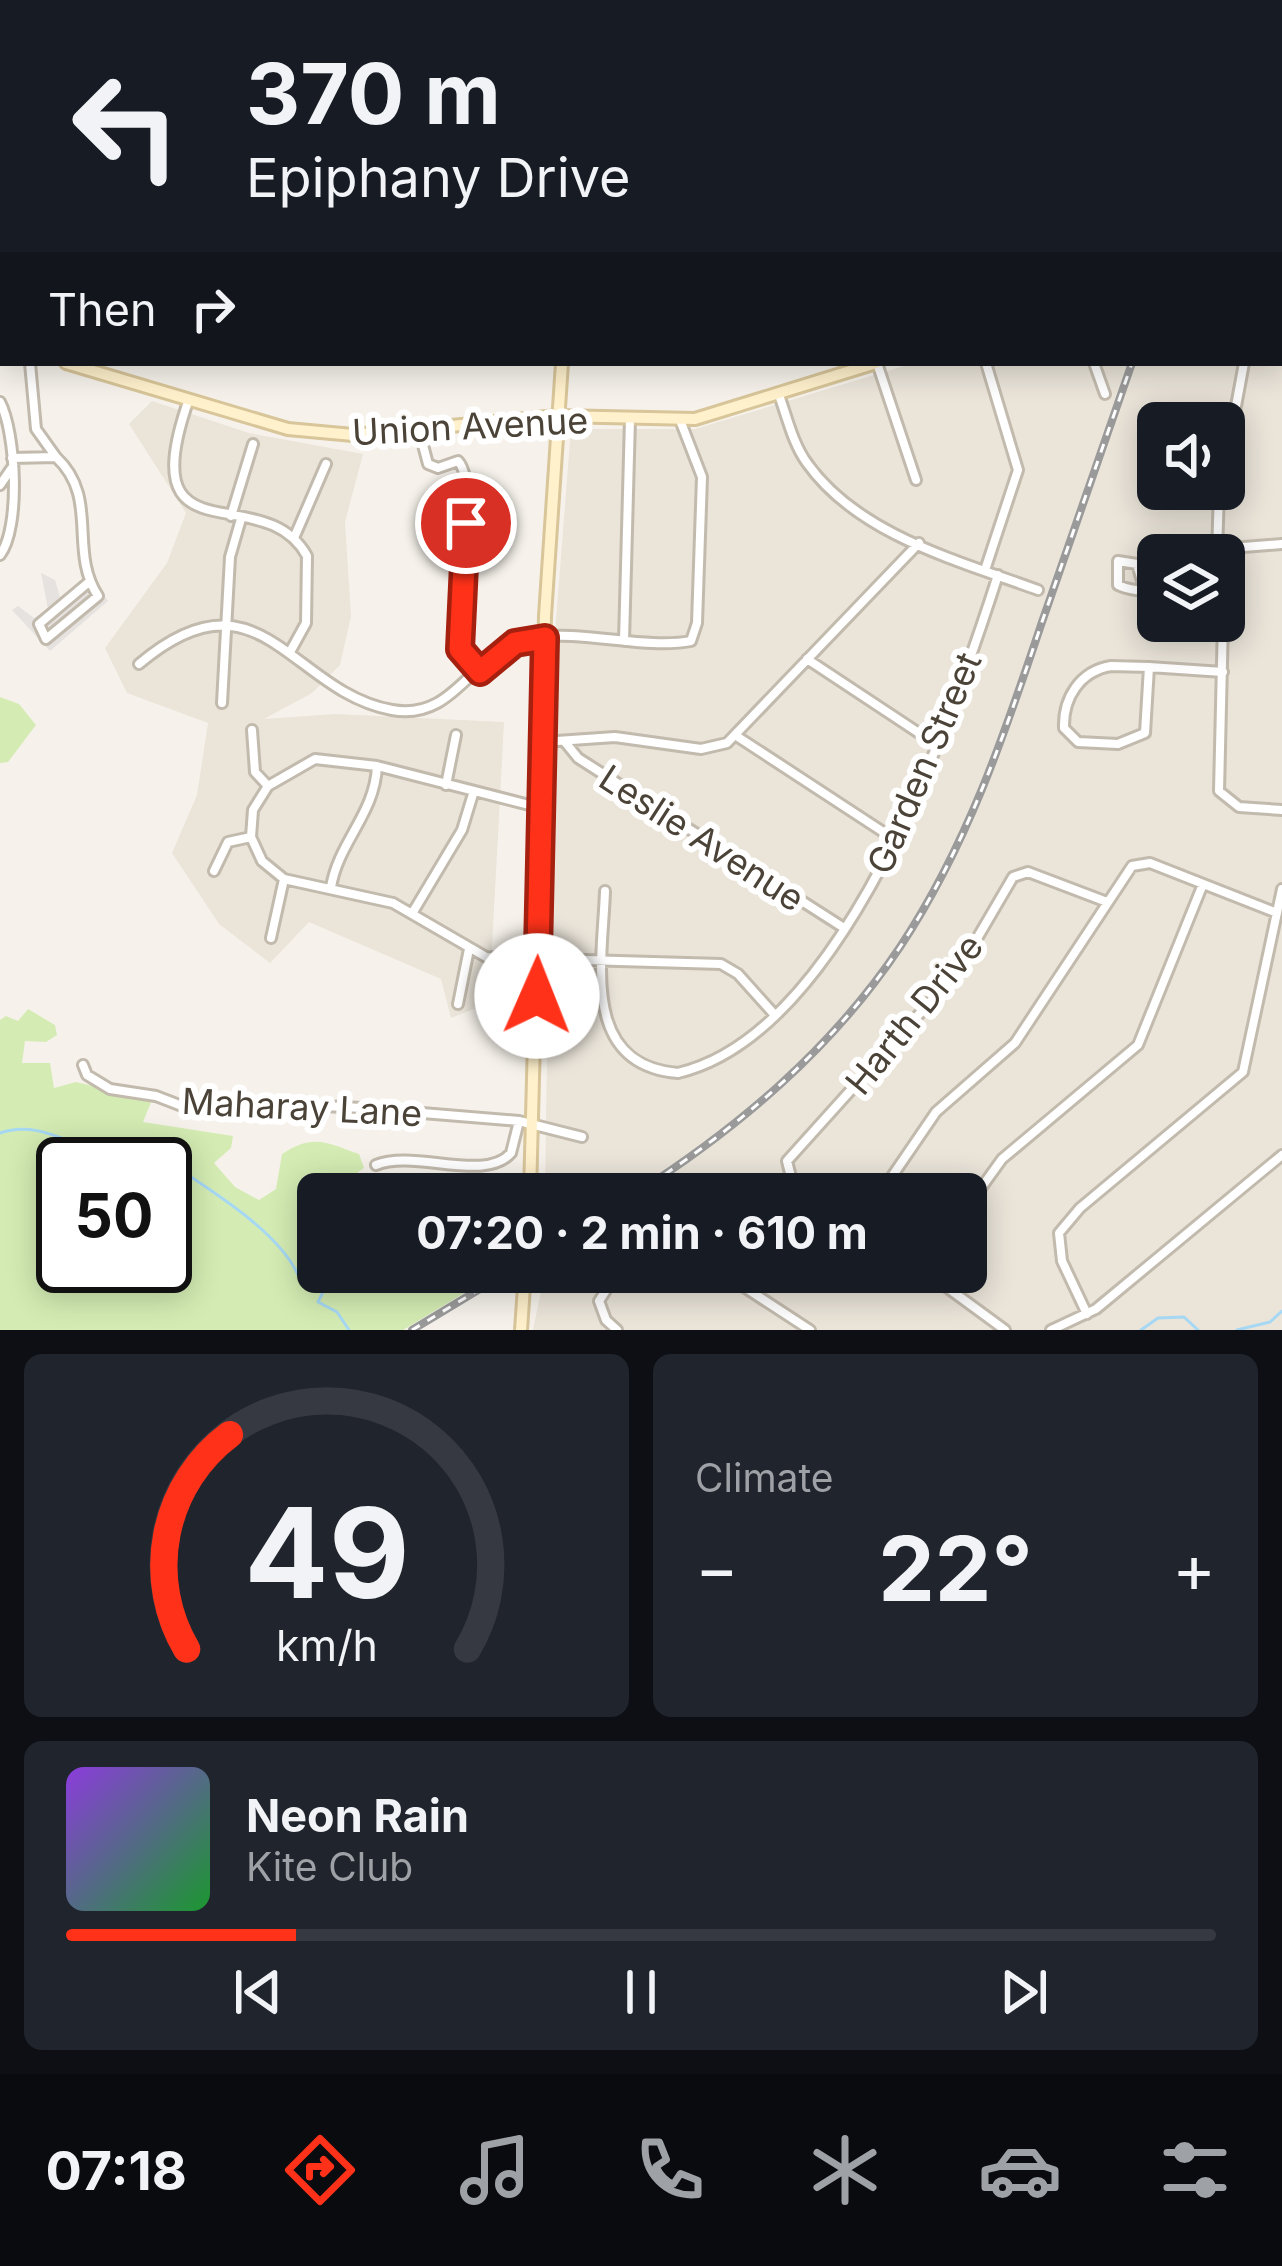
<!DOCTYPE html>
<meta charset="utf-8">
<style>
:root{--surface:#171b24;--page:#20242c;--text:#f1f3f6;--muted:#9ea1a6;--line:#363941;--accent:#ff3219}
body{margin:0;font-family:Inter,sans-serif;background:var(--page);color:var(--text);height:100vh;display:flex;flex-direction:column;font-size:45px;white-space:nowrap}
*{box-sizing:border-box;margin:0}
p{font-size:39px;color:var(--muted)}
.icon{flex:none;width:66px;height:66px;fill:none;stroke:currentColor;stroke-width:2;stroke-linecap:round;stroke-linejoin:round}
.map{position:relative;height:1330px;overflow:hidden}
.details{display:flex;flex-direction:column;gap:24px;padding:24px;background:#0d0f14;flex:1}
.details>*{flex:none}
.banner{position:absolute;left:0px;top:0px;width:1284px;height:366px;box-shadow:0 6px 30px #0003;background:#171b24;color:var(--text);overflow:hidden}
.fabs{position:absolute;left:1137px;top:402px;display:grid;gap:24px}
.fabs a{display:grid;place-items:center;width:108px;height:108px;border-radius:18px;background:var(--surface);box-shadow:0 6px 30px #0003;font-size:60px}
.speed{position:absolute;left:36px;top:1137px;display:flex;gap:24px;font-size:60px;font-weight:700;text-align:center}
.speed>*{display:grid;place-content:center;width:156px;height:156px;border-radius:50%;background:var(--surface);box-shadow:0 6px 30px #0003;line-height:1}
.speed .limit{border:6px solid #111;border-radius:18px;background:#fff;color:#111}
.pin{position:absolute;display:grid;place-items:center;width:102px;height:102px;color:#fff;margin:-51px;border:6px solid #fff;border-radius:50%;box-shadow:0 3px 12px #0007}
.me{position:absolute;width:132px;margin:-66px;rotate:1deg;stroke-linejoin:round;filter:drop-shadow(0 0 9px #0008)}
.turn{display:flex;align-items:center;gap:42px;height:252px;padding:0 48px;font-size:54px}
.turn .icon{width:156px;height:156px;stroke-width:2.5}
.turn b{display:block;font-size:84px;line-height:102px}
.then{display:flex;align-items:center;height:114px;padding:0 48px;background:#0003;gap:24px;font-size:45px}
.big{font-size:90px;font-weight:700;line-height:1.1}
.details .card{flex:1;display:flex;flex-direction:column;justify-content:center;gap:18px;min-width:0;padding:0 42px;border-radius:18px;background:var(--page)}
.details .dial{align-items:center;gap:0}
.dial svg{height:312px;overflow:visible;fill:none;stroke:var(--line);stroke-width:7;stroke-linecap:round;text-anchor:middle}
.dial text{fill:var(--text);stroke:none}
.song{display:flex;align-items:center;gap:36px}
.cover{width:144px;height:144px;border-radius:18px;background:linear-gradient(135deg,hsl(270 70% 55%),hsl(130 70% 35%))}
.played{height:12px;border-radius:6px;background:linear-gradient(90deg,var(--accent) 20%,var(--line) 20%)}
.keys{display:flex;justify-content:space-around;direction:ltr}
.heat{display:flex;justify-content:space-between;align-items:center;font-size:66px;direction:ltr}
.details .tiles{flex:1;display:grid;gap:24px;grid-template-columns:1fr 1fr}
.card:last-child{grid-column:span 2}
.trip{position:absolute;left:297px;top:1173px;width:690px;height:120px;border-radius:18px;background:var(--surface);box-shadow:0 6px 30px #0003;font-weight:700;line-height:120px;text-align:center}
.tab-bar{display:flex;height:192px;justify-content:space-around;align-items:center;background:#090b0e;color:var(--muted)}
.tab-bar .icon{width:84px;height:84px}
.tab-bar .current{color:var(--accent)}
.tab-bar b{font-size:54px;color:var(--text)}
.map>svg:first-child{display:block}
</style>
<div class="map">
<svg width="1282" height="1330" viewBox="0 0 1282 1330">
<rect width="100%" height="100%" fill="#f6f2eb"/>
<!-- residential -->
<path fill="#eae4d9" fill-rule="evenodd" d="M 1282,280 L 1282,1330 L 533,1330 L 545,1272 L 966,1272 L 966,1194 L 545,1194 L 553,659 L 571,429 L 695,429 L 914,363 L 1281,363 ZM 1158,423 L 1224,423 L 1224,489 L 1158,489 ZM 1158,555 L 1224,555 L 1224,621 L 1158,621 Z
M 152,401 L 249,433 L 363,454 L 345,522 L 351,616 L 340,665 L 312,693 L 264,719 L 335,714 L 504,722 L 489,1003 L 451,1018 L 441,979 L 309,922 L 270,963 L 219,924 L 172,853 L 197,795 L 208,723 L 127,693 L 105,648 L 167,563 L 186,513 L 129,424 Z"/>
<!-- green -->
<path fill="#d4ecb3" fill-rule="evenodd" d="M 30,0 L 363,0 L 363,3 L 30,3 Z
M 0,697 L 19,704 L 36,725 L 8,762 L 0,763 Z
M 28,1009 L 55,1025 L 57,1035 L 46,1042 L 25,1041 L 22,1063 L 50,1063 L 54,1088 L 76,1082 L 152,1100 L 143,1122 L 233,1136 L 231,1148 L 214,1163 L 235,1187 L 259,1200 L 276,1189 L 282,1154 C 314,1133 327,1143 359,1154 L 364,1168 L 354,1175 L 354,1189 L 318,1194 L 302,1214 L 300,1236 L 318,1243 L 318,1272 L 499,1272 L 403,1330 L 0,1330 L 0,1020 L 6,1016 L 18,1021 ZM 63,1164 L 165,1164 L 165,1266 L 63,1266 Z"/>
<!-- parking -->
<path fill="#e5e2df" d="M 41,573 L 55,580 L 60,597 L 90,575 L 108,601 L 50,651 L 12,610 L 18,606 L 34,618 L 48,609 Z"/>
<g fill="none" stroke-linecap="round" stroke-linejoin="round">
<!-- stream -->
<path stroke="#a6d8f4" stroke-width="3" d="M 0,1133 C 43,1118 77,1152 120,1155 C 138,1156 147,1144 166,1149
M 182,1171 C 218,1195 280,1234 298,1275 L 317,1281 L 323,1292 L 318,1302 L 337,1312 L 349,1330
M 1141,1330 L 1158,1318 L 1184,1317 L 1198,1330
M 1237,1330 L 1270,1322 L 1282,1311"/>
<!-- street casing -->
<g stroke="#c2baad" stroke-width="14">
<path id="street" d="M 30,363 L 36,429 L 56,457
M 877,363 L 916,480
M 1094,363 L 1105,394
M 779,395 C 787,417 793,444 807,463 C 858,535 959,561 1038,590
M 189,399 C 130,566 263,476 307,556 L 306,623 L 290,652
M 0,402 C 16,432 21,528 0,555
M 419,430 L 428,464 L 438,468 L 458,461 C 480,485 460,604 457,640 L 480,672
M 12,458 L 56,457 C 100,498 68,550 98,596 L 46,639 L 39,624 L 89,582
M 1224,471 L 1244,363
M 0,485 L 11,469
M 231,516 L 253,444
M 294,538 L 326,464
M 1218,549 L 1282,544
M 1217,555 L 1219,489
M 985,570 L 1018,470 L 986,363
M 1145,591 L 1137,564 L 1118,561 L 1118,585 C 1130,591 1145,591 1158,592
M 1223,621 L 1219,791 L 1239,807 L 1282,810
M 624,641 L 630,419
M 807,659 L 940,747
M 139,664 C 259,562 291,692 392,710 C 452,721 470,659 517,642 C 566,624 639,651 691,641 L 697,623 L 702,477 L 680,420
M 1111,666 L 1149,667 L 1145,733 L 1118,744 L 1078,742 L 1064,728 C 1063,698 1080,671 1111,666 Z
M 1149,667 L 1223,672
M 222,703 L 230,557 L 241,519
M 252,730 L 255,772 L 268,786
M 738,737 L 897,841
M 542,742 L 615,737 L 701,749 L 727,743 L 919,543
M 565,742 L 578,758 L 844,928
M 446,785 L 456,735
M 541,808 L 377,766 L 315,759 L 268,786 L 253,810 L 251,837 L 262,861 L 284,879 L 393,903 L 486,957 L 721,964 L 738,974 L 773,1013
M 214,871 L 228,842 L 251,837
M 331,887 C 339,841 375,814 377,766
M 605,891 C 603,958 579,1065 678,1073 C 844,1034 952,719 998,575
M 413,912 L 462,830 L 473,794
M 271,938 L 284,879
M 458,1004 L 469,949
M 83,1065 L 87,1075 L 110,1089 L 156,1096 L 187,1108 L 232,1101 L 362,1108 L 519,1121 L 582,1137
M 376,1165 C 414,1149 485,1183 511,1153 L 519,1121
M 811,1194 L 792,1181 L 787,1161 L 958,971 L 1013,877 L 1028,872 L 1107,902
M 880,1194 L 936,1112 L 1015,1043 L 1132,866 L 1150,863 L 1277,913
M 966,1209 L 1002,1159 L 1138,1045 L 1203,884
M 721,1272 L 810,1330
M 926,1272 L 1005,1330
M 1087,1314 L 1062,1261 L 1059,1233 L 1080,1208 L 1243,1072 L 1282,889
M 617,1330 L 606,1320 L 599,1301 L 618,1272
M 1051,1330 L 1096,1309 L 1282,1155"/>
</g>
<!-- secondary casing -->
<g stroke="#d8c599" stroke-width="16">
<path id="secondary" d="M 583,3 L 583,0
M 1213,3 L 1214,0
M 1281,272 L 1282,272
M 0,349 L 3,349
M 66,363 L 288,429 L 353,435 L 558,416 L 695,419 L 876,363
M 530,1194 L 545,616 L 562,363
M 521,1330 L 525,1272"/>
</g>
<!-- street -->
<use href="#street" stroke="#fff" stroke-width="8"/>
<!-- secondary -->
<use href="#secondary" stroke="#fff1cc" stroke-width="10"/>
<!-- rail casing -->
<g stroke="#9a9a9a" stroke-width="8">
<path id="rail" d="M 1163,0 L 1163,3
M 635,1194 C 738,1128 831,1050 900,947 C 967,846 1004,736 1042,622 C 1072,535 1102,449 1132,363
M 412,1330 L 508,1272"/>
</g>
<!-- rail -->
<use href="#rail" stroke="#fff" stroke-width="3" stroke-dasharray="9" stroke-linecap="butt"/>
</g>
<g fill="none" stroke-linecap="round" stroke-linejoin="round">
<!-- route casing -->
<g stroke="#a62010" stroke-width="30">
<path id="route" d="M 466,523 L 460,649 L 480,672 L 515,643 L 545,638 L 537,996"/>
</g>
<!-- route -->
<use href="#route" stroke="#ff3219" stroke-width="21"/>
</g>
<g text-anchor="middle" stroke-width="12" stroke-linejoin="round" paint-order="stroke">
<!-- street labels -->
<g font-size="36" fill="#4b4338" stroke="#fff">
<text transform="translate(470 426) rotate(-3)" y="13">Union Avenue</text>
<text transform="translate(924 763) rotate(-67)" y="13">Garden Street</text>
<text transform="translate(702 838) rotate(33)" y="13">Leslie Avenue</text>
<text transform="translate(914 1014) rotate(-51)" y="13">Harth Drive</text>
<text transform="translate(302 1107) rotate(3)" y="13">Maharay Lane</text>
</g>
</g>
</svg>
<div class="fabs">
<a><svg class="icon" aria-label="sound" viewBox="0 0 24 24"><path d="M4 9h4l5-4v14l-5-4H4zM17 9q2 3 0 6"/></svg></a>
<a><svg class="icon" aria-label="layers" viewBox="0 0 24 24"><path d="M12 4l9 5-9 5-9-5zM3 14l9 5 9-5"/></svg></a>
</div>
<div class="speed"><div class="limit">50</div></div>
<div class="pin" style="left:466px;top:523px;background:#d93025"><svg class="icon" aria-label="arrive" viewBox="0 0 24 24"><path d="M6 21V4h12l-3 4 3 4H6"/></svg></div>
<svg class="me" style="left:537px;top:996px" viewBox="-20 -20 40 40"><circle r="19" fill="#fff"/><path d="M0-13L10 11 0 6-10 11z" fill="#ff3219"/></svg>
<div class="trip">07:20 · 2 min · 610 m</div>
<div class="banner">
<div class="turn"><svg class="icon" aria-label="left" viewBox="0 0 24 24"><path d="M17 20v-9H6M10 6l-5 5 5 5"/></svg><div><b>370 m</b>Epiphany Drive</div></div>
<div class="then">Then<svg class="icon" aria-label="right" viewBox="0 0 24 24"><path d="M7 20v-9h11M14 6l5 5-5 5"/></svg></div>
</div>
</div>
<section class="details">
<div class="tiles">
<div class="card dial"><svg viewBox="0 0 100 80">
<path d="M14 69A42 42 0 1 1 86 69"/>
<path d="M14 69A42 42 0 0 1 25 14" stroke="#ff3219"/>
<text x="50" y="56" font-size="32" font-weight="700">49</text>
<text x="50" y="72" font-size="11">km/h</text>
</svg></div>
<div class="card"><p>Climate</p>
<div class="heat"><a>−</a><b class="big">22°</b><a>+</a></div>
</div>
<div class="card">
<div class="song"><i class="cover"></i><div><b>Neon Rain</b><p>Kite Club</p></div></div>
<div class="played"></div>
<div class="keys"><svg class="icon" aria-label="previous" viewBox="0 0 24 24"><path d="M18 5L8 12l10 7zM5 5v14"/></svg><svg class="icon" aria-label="pause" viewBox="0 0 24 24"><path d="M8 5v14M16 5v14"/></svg><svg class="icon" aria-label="next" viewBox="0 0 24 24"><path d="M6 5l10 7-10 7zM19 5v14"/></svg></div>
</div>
</div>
</section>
<nav class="tab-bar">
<b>07:18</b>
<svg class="icon current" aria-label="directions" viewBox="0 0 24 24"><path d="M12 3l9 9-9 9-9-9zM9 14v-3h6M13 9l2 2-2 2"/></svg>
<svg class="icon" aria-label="music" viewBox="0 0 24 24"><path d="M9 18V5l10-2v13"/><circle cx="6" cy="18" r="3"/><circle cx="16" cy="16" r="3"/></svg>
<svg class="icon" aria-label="phone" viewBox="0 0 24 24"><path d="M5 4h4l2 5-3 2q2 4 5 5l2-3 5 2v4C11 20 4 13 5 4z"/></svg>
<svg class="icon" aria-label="climate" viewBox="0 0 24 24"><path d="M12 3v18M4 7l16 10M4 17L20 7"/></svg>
<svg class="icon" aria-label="car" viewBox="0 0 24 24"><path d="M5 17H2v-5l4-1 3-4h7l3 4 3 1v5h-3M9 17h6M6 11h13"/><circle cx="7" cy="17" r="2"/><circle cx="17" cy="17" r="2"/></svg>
<svg class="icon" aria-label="filters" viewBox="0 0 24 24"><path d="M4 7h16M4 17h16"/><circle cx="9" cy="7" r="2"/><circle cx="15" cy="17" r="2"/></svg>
</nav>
